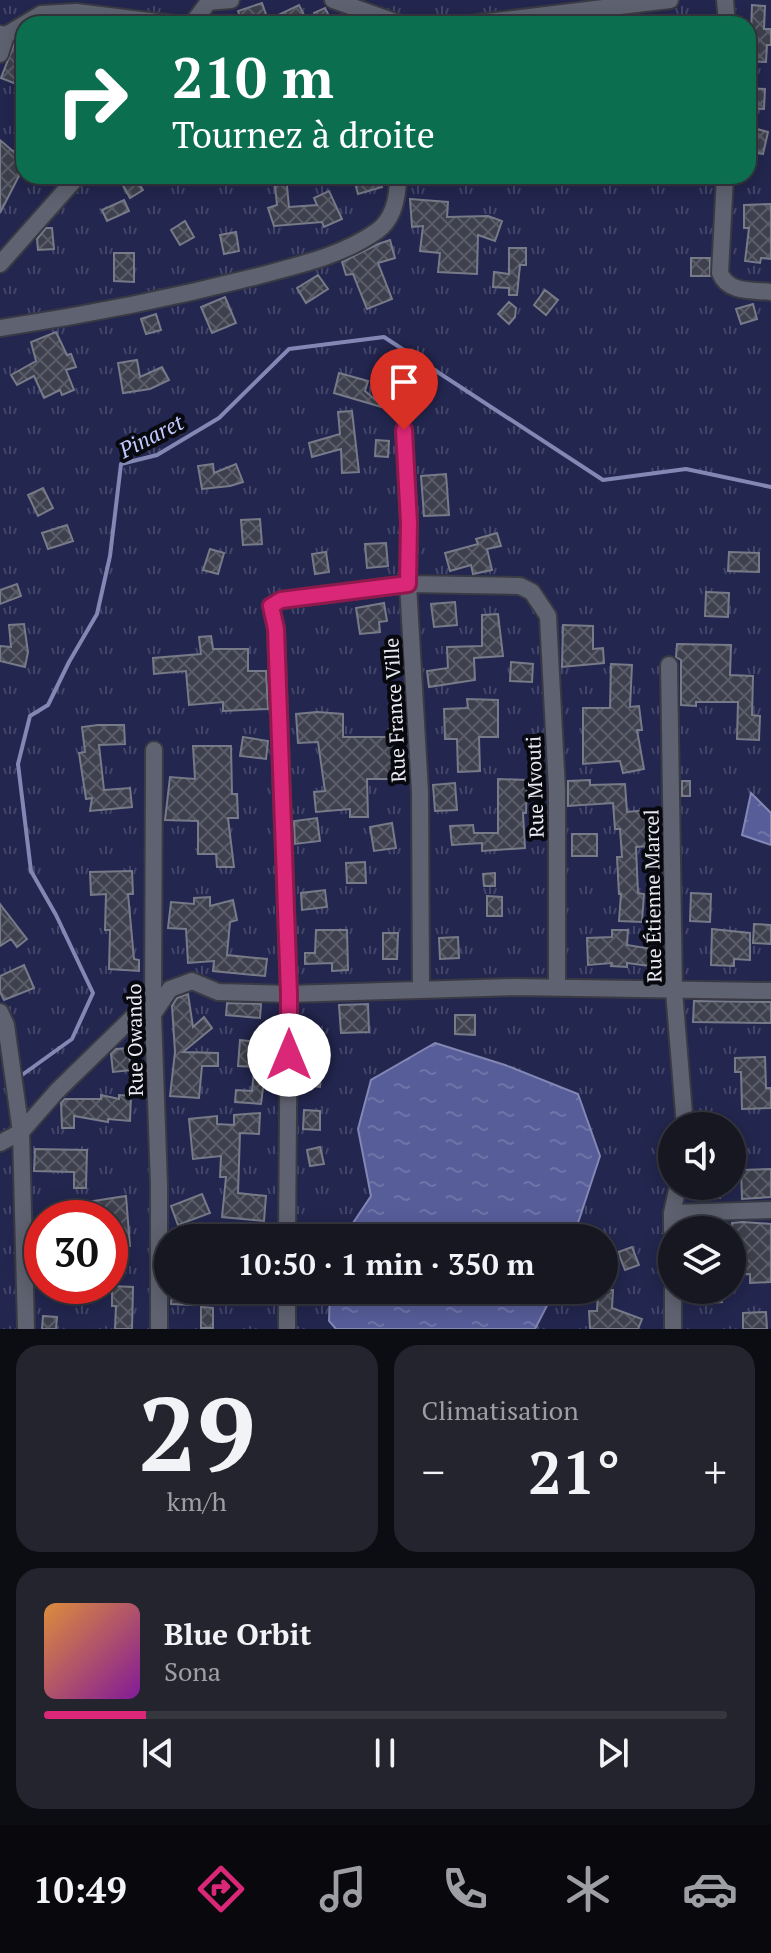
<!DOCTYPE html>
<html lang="fr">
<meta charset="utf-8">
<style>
:root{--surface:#161720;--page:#23242d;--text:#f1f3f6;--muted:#9e9fa5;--line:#35363e;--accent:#db2777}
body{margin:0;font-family:"PT Serif",serif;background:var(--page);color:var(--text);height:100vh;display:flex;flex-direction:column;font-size:30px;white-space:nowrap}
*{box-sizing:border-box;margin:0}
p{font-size:26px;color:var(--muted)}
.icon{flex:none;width:44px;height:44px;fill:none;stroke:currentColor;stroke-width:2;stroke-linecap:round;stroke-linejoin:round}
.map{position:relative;height:1329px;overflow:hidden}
.details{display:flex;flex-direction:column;gap:16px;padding:16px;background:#0c0d12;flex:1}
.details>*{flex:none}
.guide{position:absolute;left:16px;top:16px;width:740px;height:168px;border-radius:24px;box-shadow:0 4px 20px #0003,0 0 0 2px var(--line);background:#0b6e4f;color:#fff;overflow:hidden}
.tools{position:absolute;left:658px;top:1112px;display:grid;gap:16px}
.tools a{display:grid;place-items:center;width:88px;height:88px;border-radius:50%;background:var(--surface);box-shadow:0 4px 20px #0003,0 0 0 2px var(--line);font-size:40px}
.speed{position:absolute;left:24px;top:1200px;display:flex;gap:16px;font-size:40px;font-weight:700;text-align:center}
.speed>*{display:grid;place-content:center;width:104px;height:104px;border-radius:50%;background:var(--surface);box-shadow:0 4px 20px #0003,0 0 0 2px var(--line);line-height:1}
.speed .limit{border:12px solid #d22;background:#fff;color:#111}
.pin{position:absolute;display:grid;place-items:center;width:68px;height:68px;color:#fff;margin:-82px -34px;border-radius:50% 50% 50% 0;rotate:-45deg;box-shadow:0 0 8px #0007}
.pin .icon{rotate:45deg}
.me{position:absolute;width:88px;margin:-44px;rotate:0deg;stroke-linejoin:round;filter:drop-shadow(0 0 6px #0008)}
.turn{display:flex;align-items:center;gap:28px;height:168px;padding:0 24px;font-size:36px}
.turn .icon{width:104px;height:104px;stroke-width:2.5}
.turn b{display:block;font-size:56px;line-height:68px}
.big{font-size:60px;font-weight:800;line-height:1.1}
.details .tile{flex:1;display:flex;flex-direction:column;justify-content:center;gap:12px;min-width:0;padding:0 28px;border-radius:24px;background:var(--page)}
.details .dial{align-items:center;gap:0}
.dial b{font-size:104px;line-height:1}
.song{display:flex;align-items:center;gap:24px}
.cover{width:96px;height:96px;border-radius:12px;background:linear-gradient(135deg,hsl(30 70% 55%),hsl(290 70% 35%))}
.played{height:8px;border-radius:4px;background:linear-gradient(90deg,var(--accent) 15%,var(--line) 15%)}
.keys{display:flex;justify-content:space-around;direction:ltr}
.heat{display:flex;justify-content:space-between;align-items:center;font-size:44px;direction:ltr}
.details .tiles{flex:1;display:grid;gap:16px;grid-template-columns:1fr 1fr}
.tile:last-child{grid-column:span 2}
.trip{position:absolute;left:154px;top:1224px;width:464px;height:80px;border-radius:40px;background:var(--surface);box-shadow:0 4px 20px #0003,0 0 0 2px var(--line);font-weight:800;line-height:80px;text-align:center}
.menu{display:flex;height:128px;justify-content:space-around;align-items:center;background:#09090d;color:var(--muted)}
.menu .icon{width:56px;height:56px}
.menu .selected{color:var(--accent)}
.menu b{font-size:36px;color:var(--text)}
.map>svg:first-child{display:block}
</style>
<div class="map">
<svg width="771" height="1329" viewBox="0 0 771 1329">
<defs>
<pattern id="grass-tufts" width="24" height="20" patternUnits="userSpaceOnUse" patternTransform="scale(2)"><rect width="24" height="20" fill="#23264e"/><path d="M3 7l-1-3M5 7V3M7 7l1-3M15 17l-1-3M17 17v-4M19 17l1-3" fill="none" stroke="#434668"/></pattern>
<pattern id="water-ripples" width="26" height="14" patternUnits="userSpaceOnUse" patternTransform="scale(2)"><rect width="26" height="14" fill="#565d99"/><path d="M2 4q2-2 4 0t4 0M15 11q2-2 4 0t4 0" fill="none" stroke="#6e74a8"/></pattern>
<pattern id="building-cross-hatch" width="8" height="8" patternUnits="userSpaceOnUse" patternTransform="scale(2)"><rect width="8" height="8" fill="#3e404d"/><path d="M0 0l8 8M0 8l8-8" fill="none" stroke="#5a5c67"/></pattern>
</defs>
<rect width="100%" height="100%" fill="#1d1f2a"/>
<!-- grass -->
<path fill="url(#grass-tufts)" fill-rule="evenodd" d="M 0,0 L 771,0 L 771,1329 L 0,1329 ZM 24,24 L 748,24 L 748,176 L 24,176 ZM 672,1126 L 732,1126 L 732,1186 L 672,1186 ZM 42,1218 L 110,1218 L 110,1286 L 42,1286 ZM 672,1230 L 732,1230 L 732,1290 L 672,1290 ZM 168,1238 L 604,1238 L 604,1290 L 168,1290 Z"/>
<!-- water -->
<path fill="url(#water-ripples)" stroke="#8287b4" stroke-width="2" d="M 751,793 L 771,813 L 771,845 L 742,835 Z
M 435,1043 L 505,1065 L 578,1094 L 600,1156 L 573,1238 L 343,1238 L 371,1196 L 358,1129 L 371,1080 Z
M 330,1290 L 555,1290 L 535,1329 L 336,1329 L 329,1321 Z"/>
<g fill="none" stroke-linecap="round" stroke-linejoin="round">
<!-- stream -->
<path stroke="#8287b4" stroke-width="4" d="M 18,1075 L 22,1075 L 72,1039 L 93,993 L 56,915 L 31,871 L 18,764 L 30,716 L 48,705 L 69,662 L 97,614 L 110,556 L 121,464 L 157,455 L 219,418 L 289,349 L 384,337 L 603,480 L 686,469 L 771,487"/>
</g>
<!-- building -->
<path fill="url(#building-cross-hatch)" stroke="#777a88" stroke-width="2" d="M 262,3 L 268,20 L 299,5 L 305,17 L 291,24 L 243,24 L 238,11 Z
M 752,5 L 765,6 L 764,29 L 771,29 L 771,45 L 767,45 L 766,62 L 748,61 L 748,35 L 751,35 Z
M 325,8 L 333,24 L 320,24 L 314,13 Z
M 24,37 L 24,87 L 1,78 L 15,42 Z
M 748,88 L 765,89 L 764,109 L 748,108 Z
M 23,127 L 24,166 L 0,213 L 0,140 L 14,152 Z
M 757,129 L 768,132 L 763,154 L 752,152 Z
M 132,176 L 134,176 L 143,190 L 130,198 L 121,182 Z
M 274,176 L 286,176 L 289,207 L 317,205 L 314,198 L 329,191 L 342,219 L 324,227 L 322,222 L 274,226 L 268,208 L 277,205 Z
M 353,176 L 379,176 L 382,187 L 358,194 Z
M 410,199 L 448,202 L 447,217 L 488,216 L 502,221 L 495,241 L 478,235 L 477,274 L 438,272 L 440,253 L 420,251 L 423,226 L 412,227 Z
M 124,200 L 129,211 L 107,221 L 102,210 Z
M 771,204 L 771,259 L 761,258 L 760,263 L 745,261 L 749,228 L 744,228 L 744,205 Z
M 185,221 L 194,237 L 180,245 L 171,230 Z
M 46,228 L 52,228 L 54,249 L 38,250 L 37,239 Z
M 236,232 L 239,251 L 224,254 L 220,235 Z
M 390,240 L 395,258 L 378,263 L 392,299 L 367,309 L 353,274 L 346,275 L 342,262 L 378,244 Z
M 509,248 L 526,248 L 526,265 L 520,265 L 517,295 L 509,295 L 509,288 L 493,287 L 494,272 L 509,274 Z
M 114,253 L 134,253 L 134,282 L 114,281 Z
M 691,258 L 710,258 L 710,276 L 691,276 Z
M 318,275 L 328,289 L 306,303 L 297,288 Z
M 545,290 L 558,300 L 546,315 L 534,305 Z
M 225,297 L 236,323 L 212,333 L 201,307 Z
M 509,302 L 516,308 L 515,317 L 509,324 L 498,314 Z
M 753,304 L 757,319 L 741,324 L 736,309 Z
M 156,314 L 161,330 L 146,334 L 141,319 Z
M 56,332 L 67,355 L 71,354 L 76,367 L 66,370 L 74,390 L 62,395 L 60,390 L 44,398 L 34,376 L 17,385 L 11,375 L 36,361 L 31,342 Z
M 137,360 L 140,377 L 162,367 L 169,380 L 150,389 L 123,393 L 118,363 Z
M 339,373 L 368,381 L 365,391 L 385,408 L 334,393 Z
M 352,411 L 359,472 L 342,473 L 341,449 L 312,457 L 309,443 L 340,434 L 338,412 Z
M 376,440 L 389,441 L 388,457 L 375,456 Z
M 213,464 L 214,473 L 236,464 L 243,482 L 230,486 L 202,489 L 198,466 Z
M 446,474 L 449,515 L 424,516 L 421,476 Z
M 43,488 L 53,508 L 38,516 L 28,495 Z
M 260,519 L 262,544 L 243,545 L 241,520 Z
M 67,525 L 73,541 L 48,549 L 42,533 Z
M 497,533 L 501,546 L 487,549 L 492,570 L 473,574 L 471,565 L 450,571 L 445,553 L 478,544 L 476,539 Z
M 386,543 L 388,566 L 367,568 L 365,544 Z
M 210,549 L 224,553 L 218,574 L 203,570 Z
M 326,552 L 329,572 L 315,574 L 312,554 Z
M 729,552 L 759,553 L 759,572 L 728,571 Z
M 17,584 L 21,596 L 0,604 L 0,590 Z
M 706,592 L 729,593 L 728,617 L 705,616 Z
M 455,602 L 457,625 L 434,627 L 431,604 Z
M 384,603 L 387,621 L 379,622 L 380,632 L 360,634 L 356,608 Z
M 498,614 L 503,656 L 474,658 L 475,680 L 429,687 L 427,671 L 448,668 L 447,647 L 482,646 L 482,615 Z
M 24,624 L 28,652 L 25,667 L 0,661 L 0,646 L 11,647 L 9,625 Z
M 563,625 L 593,626 L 593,649 L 603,648 L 604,663 L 562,667 Z
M 211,636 L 213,649 L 248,649 L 248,671 L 266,671 L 268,709 L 223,711 L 223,702 L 189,705 L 186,671 L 154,674 L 153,658 L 201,654 L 199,637 Z
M 677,644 L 731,645 L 730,675 L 753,676 L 752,715 L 760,716 L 759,740 L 737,739 L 738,702 L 696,702 L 696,706 L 681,705 L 681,660 L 676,657 Z
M 511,662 L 533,664 L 532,682 L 510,681 Z
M 611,664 L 632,665 L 630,707 L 639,706 L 642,730 L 637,730 L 644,769 L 623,773 L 620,761 L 583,764 L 583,708 L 610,708 Z
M 467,699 L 498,700 L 498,737 L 479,737 L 480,771 L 458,772 L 457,739 L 445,739 L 444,709 L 468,708 Z
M 317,712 L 343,714 L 343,737 L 392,737 L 393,779 L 367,779 L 368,817 L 350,817 L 350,809 L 316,812 L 314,792 L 325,791 L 318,742 L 298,743 L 296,714 Z
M 98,725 L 124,725 L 125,744 L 99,745 L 104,790 L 130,788 L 132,807 L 90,811 L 92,798 L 86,799 L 79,753 L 85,752 L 82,727 Z
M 243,737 L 268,741 L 266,759 L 240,756 Z
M 193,746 L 231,746 L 232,794 L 237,794 L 238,818 L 228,818 L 234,867 L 217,867 L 216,854 L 198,854 L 198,821 L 165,820 L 170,777 L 195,779 Z
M 498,779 L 527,780 L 526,813 L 523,813 L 525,848 L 482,851 L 482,843 L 452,845 L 450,826 L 473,825 L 474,833 L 498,833 Z
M 590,780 L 590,785 L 625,784 L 627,812 L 647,810 L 650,846 L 636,847 L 638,893 L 644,894 L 642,922 L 619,921 L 621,894 L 619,894 L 617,857 L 622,857 L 620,829 L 615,829 L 613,803 L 568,806 L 568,781 Z
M 682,781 L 690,781 L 690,796 L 682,796 Z
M 455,783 L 457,810 L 435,811 L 433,785 Z
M 317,818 L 320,841 L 295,844 L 294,821 Z
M 392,823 L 396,848 L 374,851 L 370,827 Z
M 572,834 L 597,834 L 597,856 L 572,856 Z
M 365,862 L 366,883 L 347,883 L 346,863 Z
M 132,871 L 133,894 L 128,894 L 134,959 L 139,960 L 139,971 L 109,969 L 110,930 L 105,930 L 106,894 L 91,895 L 90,872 Z
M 495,873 L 495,886 L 484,886 L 483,874 Z
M 325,890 L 327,907 L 302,910 L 301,893 Z
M 691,893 L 711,894 L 710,922 L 690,921 Z
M 487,896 L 502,897 L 502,916 L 487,916 Z
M 210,897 L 210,906 L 233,900 L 237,920 L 230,922 L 227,955 L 267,959 L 265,976 L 213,971 L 214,961 L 188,963 L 186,929 L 168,928 L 171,902 L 194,904 L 194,898 Z
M 0,904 L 27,939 L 17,947 L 11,939 L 0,946 Z
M 754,924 L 771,925 L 771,944 L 753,943 Z
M 712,929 L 750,933 L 750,960 L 734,959 L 734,966 L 711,965 Z
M 316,930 L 347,930 L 348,970 L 332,971 L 332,963 L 305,964 L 305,953 L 315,953 Z
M 612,930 L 628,930 L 627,945 L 652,949 L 649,966 L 627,963 L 627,967 L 611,966 L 612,963 L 588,965 L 587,938 L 612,937 Z
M 383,933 L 398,933 L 397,959 L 383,959 Z
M 458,937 L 459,958 L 440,959 L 439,938 Z
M 24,965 L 34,988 L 4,1000 L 0,992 L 0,976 Z
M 188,994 L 193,1027 L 204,1017 L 212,1028 L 183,1052 L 218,1053 L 218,1066 L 202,1066 L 199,1098 L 170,1096 L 175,1052 L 172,1006 L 177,998 Z
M 694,1001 L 771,1002 L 771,1023 L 693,1022 Z
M 227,1003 L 261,1004 L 260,1018 L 226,1015 Z
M 368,1004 L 369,1032 L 341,1033 L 339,1005 Z
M 455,1015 L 475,1015 L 475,1035 L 455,1034 Z
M 305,1033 L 324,1034 L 320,1087 L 304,1085 Z
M 240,1040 L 259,1042 L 257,1067 L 238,1066 Z
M 128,1048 L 131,1070 L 113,1072 L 111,1054 L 116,1049 Z
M 765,1057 L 766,1088 L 771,1088 L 771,1108 L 742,1109 L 741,1072 L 735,1072 L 735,1058 Z
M 254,1071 L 265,1072 L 261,1104 L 235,1102 L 236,1090 L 252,1091 Z
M 101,1095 L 119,1099 L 119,1095 L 131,1096 L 130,1121 L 108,1119 L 108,1122 L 74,1116 L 74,1128 L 62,1128 L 61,1103 L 65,1099 L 101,1099 Z
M 304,1110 L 320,1111 L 320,1130 L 303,1129 Z
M 260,1113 L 259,1134 L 240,1133 L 238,1193 L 266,1196 L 264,1221 L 222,1217 L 226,1177 L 220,1177 L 221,1156 L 193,1159 L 189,1119 L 217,1116 L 217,1124 L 234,1125 L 234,1115 Z
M 320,1147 L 324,1164 L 310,1166 L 307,1150 Z
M 35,1149 L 87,1150 L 86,1188 L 74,1188 L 74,1172 L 34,1171 Z
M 771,1169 L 771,1197 L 742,1199 L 741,1170 Z
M 707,1186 L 722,1186 L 720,1198 L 707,1198 Z
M 202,1194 L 210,1213 L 178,1225 L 171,1206 Z
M 126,1196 L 130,1246 L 114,1246 L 113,1216 L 96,1218 L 93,1201 Z
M 743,1222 L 771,1224 L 771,1282 L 750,1283 L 750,1274 L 735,1275 L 732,1223 Z
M 632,1247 L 639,1265 L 625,1270 L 618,1252 Z
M 112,1286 L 133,1287 L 132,1329 L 115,1329 L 116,1306 L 112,1306 Z
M 172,1290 L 194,1290 L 193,1305 L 171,1304 Z
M 598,1290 L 613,1290 L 612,1308 L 642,1319 L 638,1329 L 590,1329 L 589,1311 L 597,1311 Z
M 706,1290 L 721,1290 L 722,1302 L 706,1303 Z
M 201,1307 L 213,1308 L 213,1328 L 201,1328 Z
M 766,1312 L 767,1329 L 743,1329 L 743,1313 Z
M 43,1316 L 57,1317 L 56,1329 L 42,1329 Z"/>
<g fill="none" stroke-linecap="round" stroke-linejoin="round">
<!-- minor casing -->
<g stroke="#393a44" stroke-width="20">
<path id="minor" d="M 333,0 L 401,24
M 725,0 L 727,24
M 208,2 L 231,0
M 192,24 L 210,0
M 470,24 L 670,0
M 0,34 L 6,35 L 41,14 L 76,12 L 174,24
M 0,54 L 6,35
M 725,176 L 720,273 C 728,293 751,290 771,292
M 0,264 L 78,176
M 0,328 C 87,315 172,298 258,276 C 298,265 342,256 377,231 C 394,219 398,195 398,176
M 404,430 L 409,523 L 408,584 L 420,792 L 421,989
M 669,665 L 674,991 L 685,1126
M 154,750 L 153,1014 L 159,1185 L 159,1329
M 0,1012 L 6,1025 L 21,1132 L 26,1329
M 0,1143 L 21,1132 L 57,1091 L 134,1016 L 153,1014 L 170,989 L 192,981 L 218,992 L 289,994 L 514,987 L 771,991
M 672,1213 L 771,1210
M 672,1230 L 672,1213 L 678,1186
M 287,1238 L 289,994 L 276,629 L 271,606 L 281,600 L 408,584 L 520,586 L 532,592 L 548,616 L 557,790 L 557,987
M 673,1290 L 673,1329
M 287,1329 L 287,1290"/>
</g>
<!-- minor -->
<use href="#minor" stroke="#5f6270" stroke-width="16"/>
</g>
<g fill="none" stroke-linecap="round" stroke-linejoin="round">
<!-- route casing -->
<g stroke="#8e194d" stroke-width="20">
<path id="route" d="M 289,1055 L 289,994 L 276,629 L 271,606 L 281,600 L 408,584 L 409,523 L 404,430"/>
</g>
<!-- route -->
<use href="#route" stroke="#db2777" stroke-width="14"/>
</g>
<g text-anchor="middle" stroke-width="8" stroke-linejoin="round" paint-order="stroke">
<!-- street labels -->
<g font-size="20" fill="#e9eaf2" stroke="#08090e">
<text transform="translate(395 710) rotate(-93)" y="7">Rue France Ville</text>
<text transform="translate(535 787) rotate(-92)" y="7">Rue Mvouti</text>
<text transform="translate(653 896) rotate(-91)" y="7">Rue Étienne Marcel</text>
<text transform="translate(135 1040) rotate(-91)" y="7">Rue Owando</text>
</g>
<!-- water labels -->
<g font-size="22" font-style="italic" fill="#c0c9fe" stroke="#08090e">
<text transform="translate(151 436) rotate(-27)" y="8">Pinaret</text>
</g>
</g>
</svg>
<div class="tools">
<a><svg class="icon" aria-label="sound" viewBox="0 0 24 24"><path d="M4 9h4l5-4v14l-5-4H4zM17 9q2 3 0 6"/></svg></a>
<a><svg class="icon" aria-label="layers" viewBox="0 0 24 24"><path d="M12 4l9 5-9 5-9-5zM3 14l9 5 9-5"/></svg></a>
</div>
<div class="speed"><div class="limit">30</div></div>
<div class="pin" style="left:404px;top:430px;background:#d93025"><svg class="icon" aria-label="arrive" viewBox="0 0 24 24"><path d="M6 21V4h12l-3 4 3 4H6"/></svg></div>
<svg class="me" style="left:289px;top:1055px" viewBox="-20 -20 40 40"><circle r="19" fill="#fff"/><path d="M0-13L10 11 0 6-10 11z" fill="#db2777"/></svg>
<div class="trip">10:50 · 1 min · 350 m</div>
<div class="guide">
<div class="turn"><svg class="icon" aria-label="right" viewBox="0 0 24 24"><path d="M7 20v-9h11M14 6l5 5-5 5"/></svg><div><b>210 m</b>Tournez à droite</div></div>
</div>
</div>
<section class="details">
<div class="tiles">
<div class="tile dial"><b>29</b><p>km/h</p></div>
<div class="tile"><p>Climatisation</p>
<div class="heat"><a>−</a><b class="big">21°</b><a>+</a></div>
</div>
<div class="tile">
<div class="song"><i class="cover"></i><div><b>Blue Orbit</b><p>Sona</p></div></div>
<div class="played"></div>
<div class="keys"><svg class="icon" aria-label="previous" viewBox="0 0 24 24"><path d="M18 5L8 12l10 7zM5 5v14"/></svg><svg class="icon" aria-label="pause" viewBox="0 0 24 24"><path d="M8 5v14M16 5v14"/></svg><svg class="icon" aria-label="next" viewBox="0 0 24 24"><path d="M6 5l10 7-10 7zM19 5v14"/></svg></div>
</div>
</div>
</section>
<nav class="menu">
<b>10:49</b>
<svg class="icon selected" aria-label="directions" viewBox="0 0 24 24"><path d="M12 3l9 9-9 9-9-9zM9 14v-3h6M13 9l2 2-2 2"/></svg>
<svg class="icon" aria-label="music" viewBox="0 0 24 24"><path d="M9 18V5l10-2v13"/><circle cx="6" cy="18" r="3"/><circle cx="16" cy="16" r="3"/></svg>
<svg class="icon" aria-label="phone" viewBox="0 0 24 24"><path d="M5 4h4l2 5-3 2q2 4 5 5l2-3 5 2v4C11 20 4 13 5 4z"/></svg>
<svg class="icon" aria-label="climate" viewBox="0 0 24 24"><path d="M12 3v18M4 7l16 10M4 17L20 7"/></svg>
<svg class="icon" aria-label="car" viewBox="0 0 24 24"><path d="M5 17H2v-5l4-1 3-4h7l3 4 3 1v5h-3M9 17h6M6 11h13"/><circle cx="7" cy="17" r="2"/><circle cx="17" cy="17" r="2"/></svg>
</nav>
